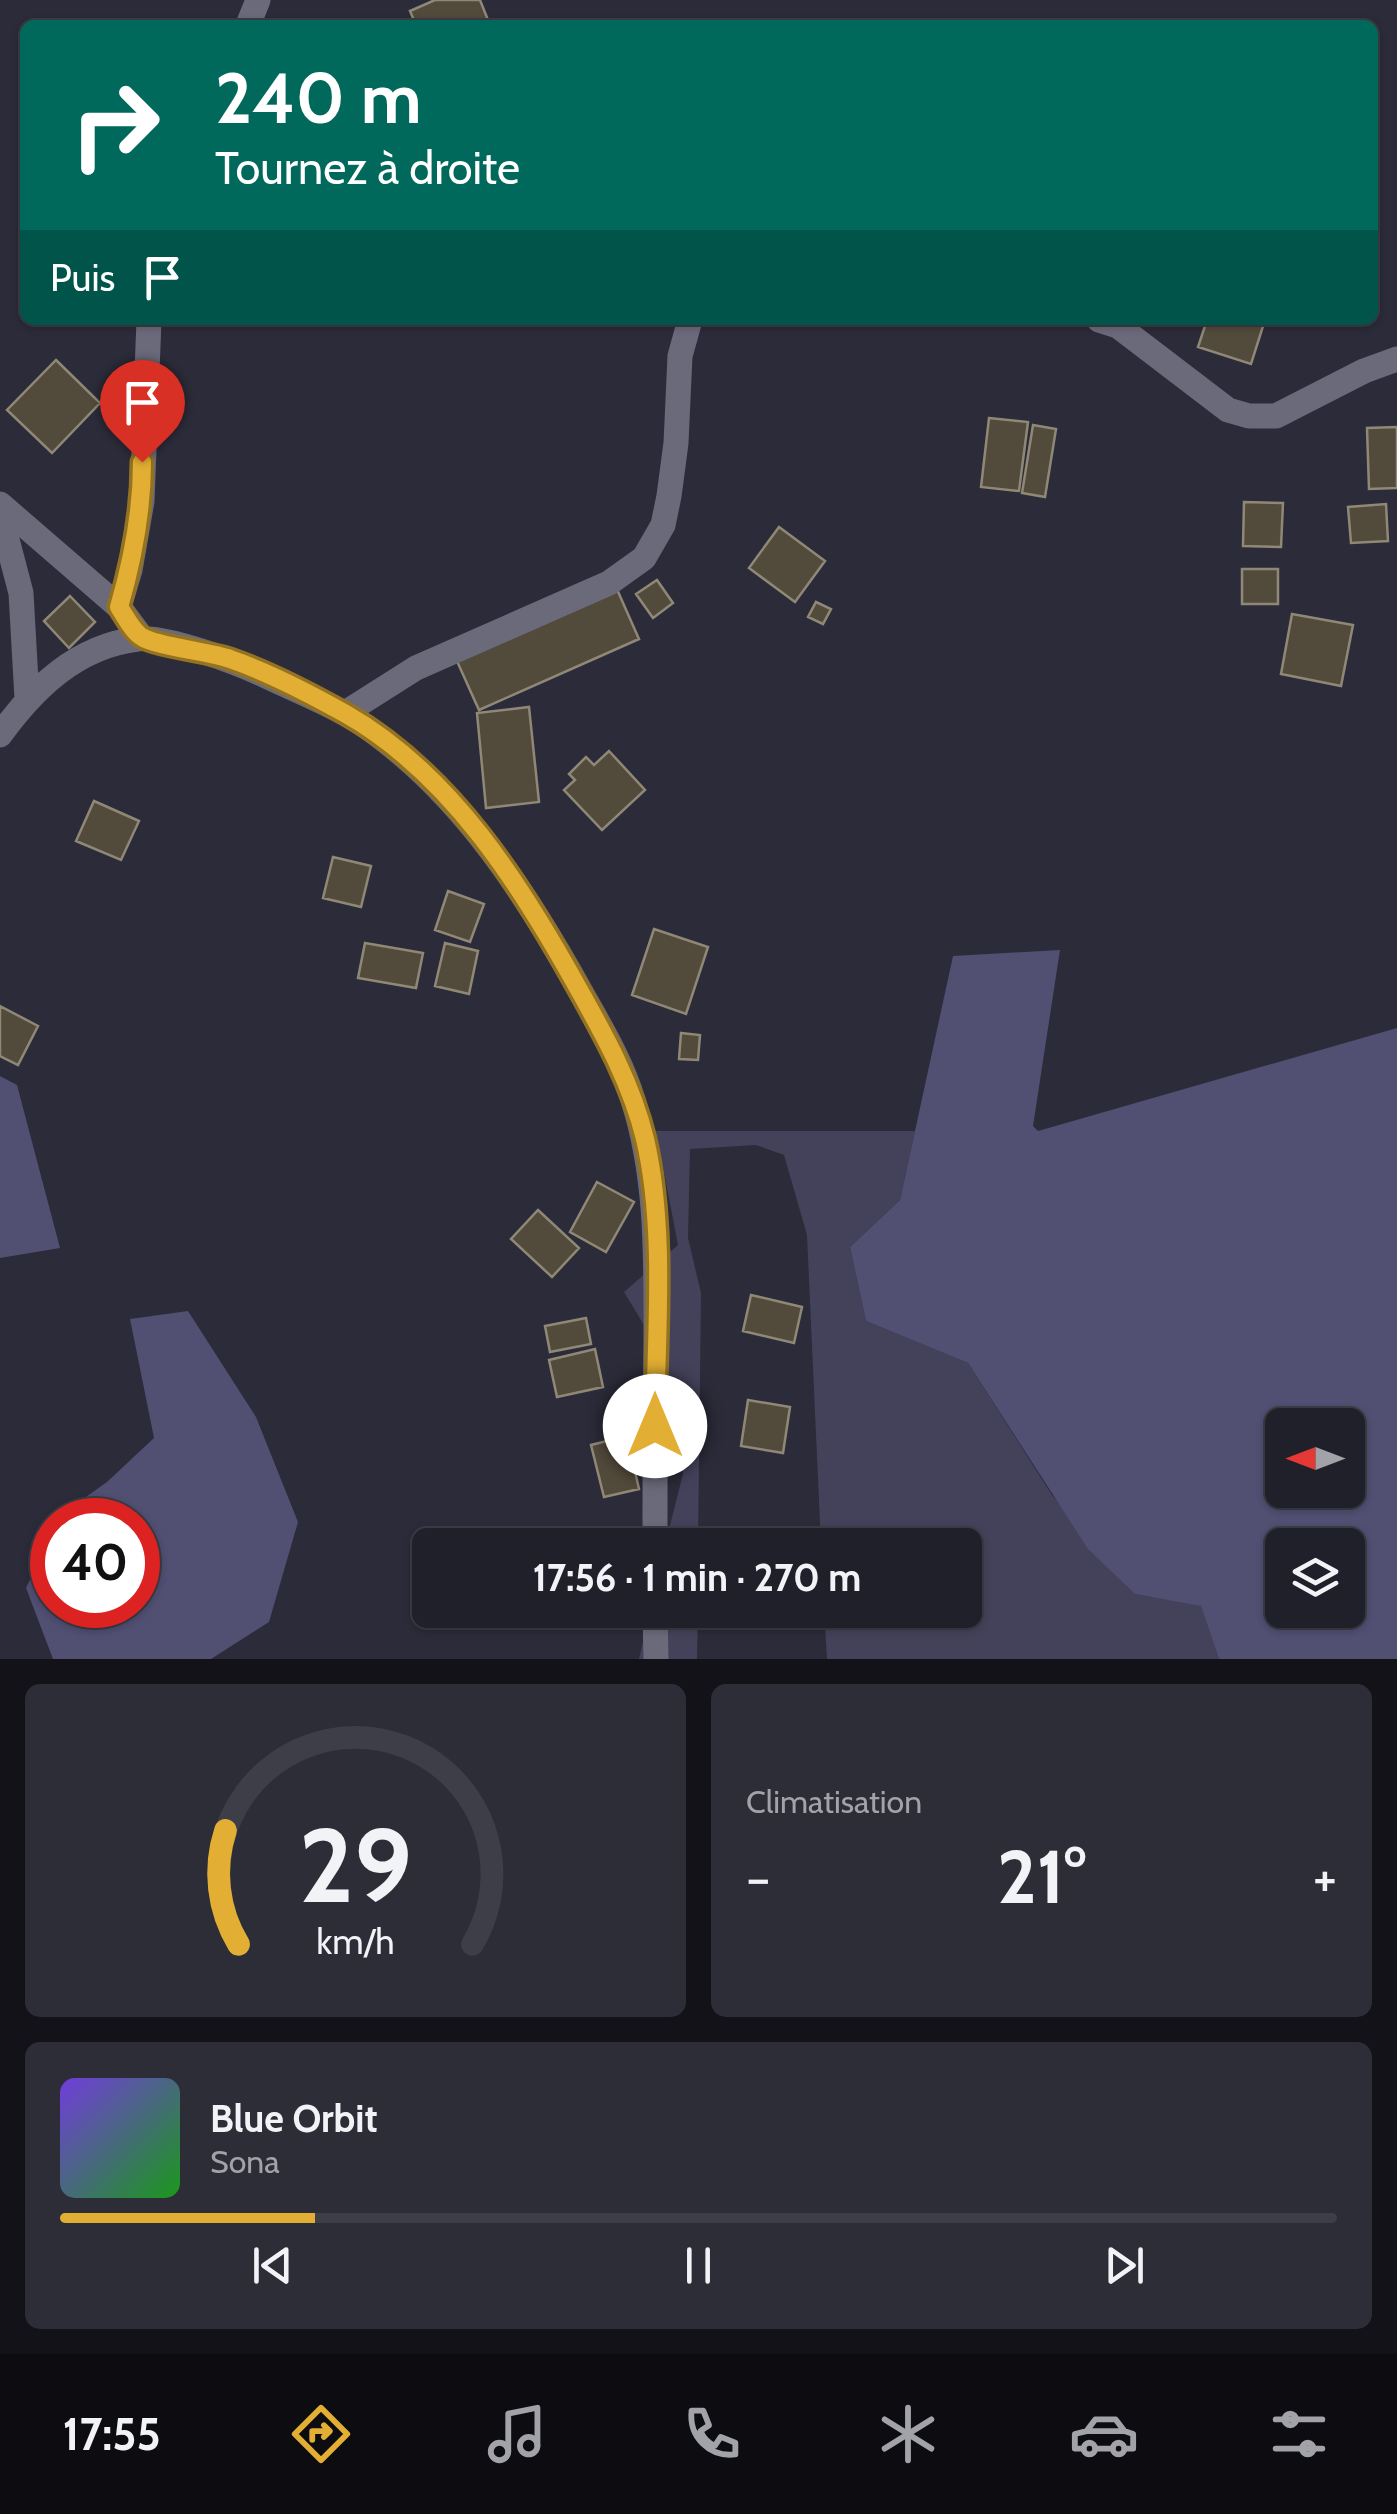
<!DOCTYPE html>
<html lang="fr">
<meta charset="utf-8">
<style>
:root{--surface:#20202b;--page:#2d2d37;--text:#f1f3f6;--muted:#a2a3a9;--line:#3d3e47;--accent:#e2af34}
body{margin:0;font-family:Cabin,sans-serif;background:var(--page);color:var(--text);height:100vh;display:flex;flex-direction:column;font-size:38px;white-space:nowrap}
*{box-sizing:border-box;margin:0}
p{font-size:32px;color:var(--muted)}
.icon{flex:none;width:55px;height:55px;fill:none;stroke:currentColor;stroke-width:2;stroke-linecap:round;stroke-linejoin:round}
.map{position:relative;height:1659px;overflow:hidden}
.details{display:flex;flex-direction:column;gap:25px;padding:25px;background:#121218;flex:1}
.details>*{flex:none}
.guide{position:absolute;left:20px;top:20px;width:1358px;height:305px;border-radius:15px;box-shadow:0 2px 8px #0004,0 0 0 2px var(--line);background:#00695c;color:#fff;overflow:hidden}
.needle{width:65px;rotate:270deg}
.buttons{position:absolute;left:1265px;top:1408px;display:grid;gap:20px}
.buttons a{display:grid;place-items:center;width:100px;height:100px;border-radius:15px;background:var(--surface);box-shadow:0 2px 8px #0004,0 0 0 2px var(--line);font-size:50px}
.speed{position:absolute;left:30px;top:1498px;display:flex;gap:20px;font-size:50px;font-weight:700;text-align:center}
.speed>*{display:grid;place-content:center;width:130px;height:130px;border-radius:50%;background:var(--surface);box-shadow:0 2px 8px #0004,0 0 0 2px var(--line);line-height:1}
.speed .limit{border:15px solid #d22;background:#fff;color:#111}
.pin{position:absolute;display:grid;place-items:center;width:85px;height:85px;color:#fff;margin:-102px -42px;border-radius:50% 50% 50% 0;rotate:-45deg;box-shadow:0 0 10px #0007}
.pin .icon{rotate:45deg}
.me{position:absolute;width:110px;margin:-55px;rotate:0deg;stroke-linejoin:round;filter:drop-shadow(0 0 8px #0008)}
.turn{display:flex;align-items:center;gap:35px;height:210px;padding:0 30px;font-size:45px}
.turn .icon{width:130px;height:130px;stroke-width:2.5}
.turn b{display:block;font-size:70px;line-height:85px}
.then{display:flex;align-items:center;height:95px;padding:0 30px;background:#0003;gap:20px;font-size:38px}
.big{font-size:75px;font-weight:700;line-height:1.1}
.details .card{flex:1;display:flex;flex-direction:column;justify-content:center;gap:15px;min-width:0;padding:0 35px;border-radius:15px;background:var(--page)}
.details .dial{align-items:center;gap:0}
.dial svg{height:260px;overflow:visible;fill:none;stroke:var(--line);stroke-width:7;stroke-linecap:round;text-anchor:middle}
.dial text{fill:var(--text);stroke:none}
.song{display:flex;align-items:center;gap:30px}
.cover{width:120px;height:120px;border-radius:15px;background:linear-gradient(135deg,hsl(260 70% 55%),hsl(120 70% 35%))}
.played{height:10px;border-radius:5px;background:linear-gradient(90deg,var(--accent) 20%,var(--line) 20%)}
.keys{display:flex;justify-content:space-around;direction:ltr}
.heat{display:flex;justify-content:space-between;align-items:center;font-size:55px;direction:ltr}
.details .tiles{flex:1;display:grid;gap:25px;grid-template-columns:1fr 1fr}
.card:last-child{grid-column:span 2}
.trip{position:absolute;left:412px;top:1528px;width:570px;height:100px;border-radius:15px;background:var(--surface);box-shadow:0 2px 8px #0004,0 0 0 2px var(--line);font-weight:700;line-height:100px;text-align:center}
.dock{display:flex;height:160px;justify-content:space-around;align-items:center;background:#0d0d11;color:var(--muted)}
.dock .icon{width:70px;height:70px}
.dock .on{color:var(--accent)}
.dock b{font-size:45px;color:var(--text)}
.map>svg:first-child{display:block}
</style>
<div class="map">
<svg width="1397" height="1659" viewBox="0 0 1397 1659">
<rect width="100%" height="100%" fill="#2b2b39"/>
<!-- green -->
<path fill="#43425a" d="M 656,1131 L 915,1131 L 900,1200 L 850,1247 L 866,1321 L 968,1363 L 1052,1495 L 1135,1594 L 1201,1605 L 1219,1659 L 827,1659 L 824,1610 L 965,1610 L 965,1545 L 821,1545 L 807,1235 L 784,1155 L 756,1145 L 690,1149 L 688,1238 L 701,1293 L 698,1545 L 665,1545 L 683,1474 L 664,1358 L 624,1292 L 678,1245 Z
M 650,1610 L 698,1610 L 697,1659 L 639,1659 Z"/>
<!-- forest -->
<path fill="#514f72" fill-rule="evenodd" d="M 1060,950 L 1033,1126 L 1038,1131 L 1397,1028 L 1397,1659 L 1219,1659 L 1201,1606 L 1135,1594 L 1088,1549 L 968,1363 L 866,1321 L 850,1247 L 900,1200 L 953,956 ZM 1282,1425 L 1348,1425 L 1348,1490 L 1282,1490 ZM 1282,1545 L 1348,1545 L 1348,1610 L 1282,1610 Z
M 0,1076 L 17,1085 L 60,1248 L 0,1258 Z
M 188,1311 L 256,1417 L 298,1522 L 269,1622 L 211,1659 L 53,1659 L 26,1588 L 52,1533 L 52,1605 L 138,1605 L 138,1520 L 59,1520 L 62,1514 L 107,1482 L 154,1438 L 130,1319 Z"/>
<!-- building -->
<path fill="#524a3b" stroke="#908877" stroke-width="2.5" d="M 435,0 L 480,0 L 490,25 L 416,25 L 410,11 Z
M 1207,320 L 1265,320 L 1251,364 L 1198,347 Z
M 56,360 L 100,403 L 52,453 L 7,410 Z
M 989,418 L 1028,422 L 1019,491 L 981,487 Z
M 1033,425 L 1056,429 L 1045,497 L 1022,493 Z
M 1397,427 L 1397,488 L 1369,489 L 1367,428 Z
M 1244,502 L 1283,503 L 1281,547 L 1243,546 Z
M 1386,504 L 1388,541 L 1351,543 L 1348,507 Z
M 779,527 L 825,561 L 795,602 L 749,568 Z
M 1242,569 L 1278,569 L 1278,604 L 1242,604 Z
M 657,580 L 673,603 L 653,618 L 636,594 Z
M 616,587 L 639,639 L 479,710 L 456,659 Z
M 70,596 L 95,622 L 69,648 L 44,621 Z
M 816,602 L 831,609 L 823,624 L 808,617 Z
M 1292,614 L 1353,625 L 1341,686 L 1281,674 Z
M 529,707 L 539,802 L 486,808 L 477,713 Z
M 609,751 L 645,790 L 602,830 L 564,790 L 575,780 L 569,774 L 586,757 L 594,765 Z
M 94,801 L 139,821 L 121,860 L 76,841 Z
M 333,857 L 371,866 L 361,907 L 323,898 Z
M 448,891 L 484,904 L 470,942 L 435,930 Z
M 654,929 L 708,947 L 686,1014 L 632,995 Z
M 365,943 L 423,953 L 416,988 L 358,978 Z
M 445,943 L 478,951 L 469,994 L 435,986 Z
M 0,1006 L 38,1026 L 18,1065 L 0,1056 Z
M 681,1033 L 700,1035 L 698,1060 L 679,1059 Z
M 597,1182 L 634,1202 L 606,1252 L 570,1232 Z
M 538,1210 L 579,1248 L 552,1277 L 511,1239 Z
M 751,1295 L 802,1307 L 794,1343 L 743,1331 Z
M 586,1318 L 591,1344 L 550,1352 L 545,1326 Z
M 595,1349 L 603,1387 L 557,1397 L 549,1360 Z
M 748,1400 L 790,1407 L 783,1453 L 741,1446 Z
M 627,1436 L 639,1489 L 604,1497 L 591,1445 Z"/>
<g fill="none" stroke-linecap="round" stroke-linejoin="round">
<!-- minor -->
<path stroke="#6b6a7b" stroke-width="25" d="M 248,25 L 258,0
M 1099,320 L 1118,326 L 1228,410 L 1249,416 L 1276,416 L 1364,371 L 1397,359
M 0,504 L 119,607 L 142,638
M 0,513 L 21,593 L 27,699
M 119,607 L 130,570 L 142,501 L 149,320
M 345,713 L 416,668 L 609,583 L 644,558 L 663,525 L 669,496 L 676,443 L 680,356 L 690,320
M 0,735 C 34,688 77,646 138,639 C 166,635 241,664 268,677 C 304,694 343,709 375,733 C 465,799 527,895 581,992 C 600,1026 622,1062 633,1100 C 658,1179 656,1259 656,1340 C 655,1409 655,1477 655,1545
M 655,1610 L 656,1659"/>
</g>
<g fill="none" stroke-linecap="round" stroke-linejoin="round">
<!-- route casing -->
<g stroke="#937222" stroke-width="25">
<path id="route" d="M 142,462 C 142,512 133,559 119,607 C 125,616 133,632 142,637 C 155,646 211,652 230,659 C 265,671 314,696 346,714 C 451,774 521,885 578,988 C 605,1036 632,1085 645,1139 C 666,1229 656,1335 655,1426"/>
</g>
<!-- route -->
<use href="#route" stroke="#e2af34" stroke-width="18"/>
</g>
</svg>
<div class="buttons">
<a><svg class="needle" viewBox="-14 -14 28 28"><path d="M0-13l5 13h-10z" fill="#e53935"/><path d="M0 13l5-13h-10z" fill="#a2a3a9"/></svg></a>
<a><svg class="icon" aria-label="layers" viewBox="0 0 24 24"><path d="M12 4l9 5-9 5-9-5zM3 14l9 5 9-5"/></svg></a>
</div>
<div class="speed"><div class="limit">40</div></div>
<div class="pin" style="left:142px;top:462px;background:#d93025"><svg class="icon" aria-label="arrive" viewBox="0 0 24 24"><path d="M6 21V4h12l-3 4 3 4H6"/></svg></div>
<svg class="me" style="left:655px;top:1426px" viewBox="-20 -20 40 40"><circle r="19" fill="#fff"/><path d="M0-13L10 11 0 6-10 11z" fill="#e2af34"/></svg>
<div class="trip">17:56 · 1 min · 270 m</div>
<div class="guide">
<div class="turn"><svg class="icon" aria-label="right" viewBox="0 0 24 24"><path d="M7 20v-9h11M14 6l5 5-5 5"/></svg><div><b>240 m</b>Tournez à droite</div></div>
<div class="then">Puis<svg class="icon" aria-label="arrive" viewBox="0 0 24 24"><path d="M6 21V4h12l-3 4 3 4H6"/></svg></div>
</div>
</div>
<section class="details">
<div class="tiles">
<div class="card dial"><svg viewBox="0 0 100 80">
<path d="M14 69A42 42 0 1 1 86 69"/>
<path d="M14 69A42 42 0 0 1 10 34" stroke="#e2af34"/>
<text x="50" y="56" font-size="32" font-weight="700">29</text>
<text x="50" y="72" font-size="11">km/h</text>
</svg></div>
<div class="card"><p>Climatisation</p>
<div class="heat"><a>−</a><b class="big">21°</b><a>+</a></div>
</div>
<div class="card">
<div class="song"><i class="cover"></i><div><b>Blue Orbit</b><p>Sona</p></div></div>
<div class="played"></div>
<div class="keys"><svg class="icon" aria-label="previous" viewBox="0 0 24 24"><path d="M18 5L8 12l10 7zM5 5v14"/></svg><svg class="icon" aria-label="pause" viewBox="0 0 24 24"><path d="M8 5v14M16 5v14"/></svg><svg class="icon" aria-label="next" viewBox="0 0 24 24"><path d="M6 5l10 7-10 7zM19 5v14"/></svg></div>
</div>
</div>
</section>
<nav class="dock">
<b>17:55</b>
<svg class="icon on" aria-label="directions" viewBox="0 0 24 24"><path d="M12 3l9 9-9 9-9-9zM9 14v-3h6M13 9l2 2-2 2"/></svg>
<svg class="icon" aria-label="music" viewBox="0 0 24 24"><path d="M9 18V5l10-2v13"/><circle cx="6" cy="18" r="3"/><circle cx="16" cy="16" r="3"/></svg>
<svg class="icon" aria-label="phone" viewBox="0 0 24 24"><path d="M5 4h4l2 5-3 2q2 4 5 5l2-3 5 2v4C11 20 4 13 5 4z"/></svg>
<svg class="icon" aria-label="climate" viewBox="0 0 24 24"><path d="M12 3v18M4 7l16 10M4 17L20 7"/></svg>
<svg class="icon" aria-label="car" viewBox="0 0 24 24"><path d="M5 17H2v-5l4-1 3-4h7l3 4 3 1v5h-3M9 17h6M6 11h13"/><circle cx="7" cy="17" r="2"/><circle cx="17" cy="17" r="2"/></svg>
<svg class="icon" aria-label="filters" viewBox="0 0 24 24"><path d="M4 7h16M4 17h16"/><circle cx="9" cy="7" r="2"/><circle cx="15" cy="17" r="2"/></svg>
</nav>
